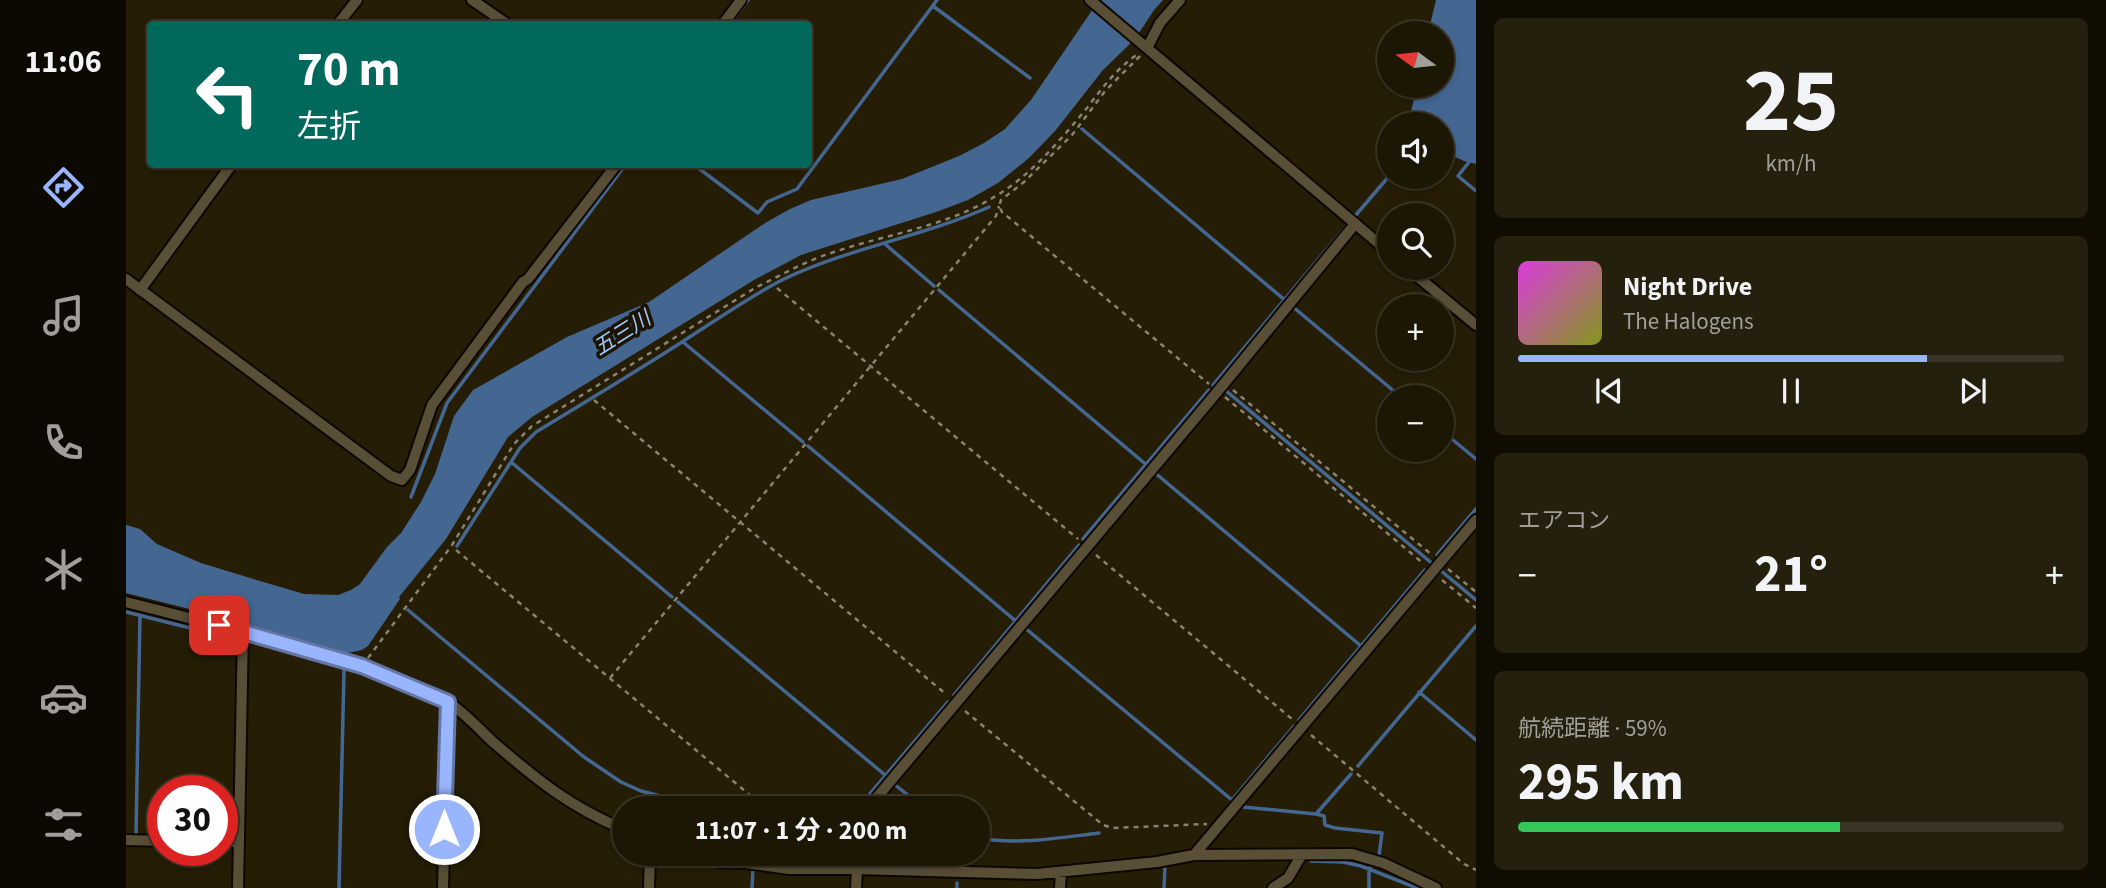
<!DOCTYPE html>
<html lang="ja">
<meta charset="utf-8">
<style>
:root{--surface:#1c1604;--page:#251f0e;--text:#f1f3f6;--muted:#a09f9a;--line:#3a3526;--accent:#99b5fd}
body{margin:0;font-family:"Source Sans 3","Noto Sans JP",sans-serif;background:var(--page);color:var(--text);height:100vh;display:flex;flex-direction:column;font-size:26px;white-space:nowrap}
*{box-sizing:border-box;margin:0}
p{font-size:23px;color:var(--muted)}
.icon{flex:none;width:38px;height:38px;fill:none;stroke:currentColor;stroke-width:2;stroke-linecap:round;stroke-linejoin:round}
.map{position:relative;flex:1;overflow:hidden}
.side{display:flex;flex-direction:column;gap:18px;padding:18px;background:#0f0c02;width:630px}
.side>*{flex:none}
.guide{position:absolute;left:21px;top:21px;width:665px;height:147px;border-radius:7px;box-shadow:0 4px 10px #0003,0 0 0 2px var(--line);background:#00695c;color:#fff;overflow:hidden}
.needle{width:46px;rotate:285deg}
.controls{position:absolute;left:1251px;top:21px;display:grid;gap:14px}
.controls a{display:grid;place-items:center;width:77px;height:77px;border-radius:50%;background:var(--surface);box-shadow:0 4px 10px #0003,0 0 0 2px var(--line);font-size:35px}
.speed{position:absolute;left:21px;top:775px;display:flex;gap:14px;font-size:35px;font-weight:700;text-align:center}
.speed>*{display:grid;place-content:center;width:91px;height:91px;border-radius:50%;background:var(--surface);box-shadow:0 4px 10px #0003,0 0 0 2px var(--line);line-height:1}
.speed .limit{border:10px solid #d22;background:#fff;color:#111}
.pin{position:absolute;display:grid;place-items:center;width:60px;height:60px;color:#fff;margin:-30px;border-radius:14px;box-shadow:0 4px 10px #0006}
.me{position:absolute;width:77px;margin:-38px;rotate:0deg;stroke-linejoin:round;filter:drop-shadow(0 0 5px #0008)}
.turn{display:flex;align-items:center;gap:24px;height:147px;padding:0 35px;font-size:32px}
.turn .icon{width:91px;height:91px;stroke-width:2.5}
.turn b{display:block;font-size:49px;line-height:60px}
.big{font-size:52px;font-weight:700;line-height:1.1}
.side .tile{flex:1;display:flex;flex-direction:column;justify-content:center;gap:10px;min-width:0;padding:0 24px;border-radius:10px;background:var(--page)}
.side .dial{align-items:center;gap:0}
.dial b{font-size:91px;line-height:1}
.song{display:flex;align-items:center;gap:21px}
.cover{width:84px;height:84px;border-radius:10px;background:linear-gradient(135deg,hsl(300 70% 55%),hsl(70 70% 35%))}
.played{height:7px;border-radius:4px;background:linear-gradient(90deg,var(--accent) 75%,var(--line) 75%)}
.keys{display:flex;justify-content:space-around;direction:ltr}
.heat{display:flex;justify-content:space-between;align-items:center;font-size:38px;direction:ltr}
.charge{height:10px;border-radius:5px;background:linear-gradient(90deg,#34c759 59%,var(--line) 0)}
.trip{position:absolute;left:486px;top:796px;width:378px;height:70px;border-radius:35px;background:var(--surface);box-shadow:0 4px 10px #0003,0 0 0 2px var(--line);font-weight:700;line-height:70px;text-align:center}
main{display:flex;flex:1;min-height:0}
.menu{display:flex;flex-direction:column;width:126px;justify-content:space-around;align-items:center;background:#0b0902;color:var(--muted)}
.menu .icon{width:49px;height:49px}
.menu .on{color:var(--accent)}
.menu b{font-size:32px;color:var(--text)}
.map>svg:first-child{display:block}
</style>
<main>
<nav class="menu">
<b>11:06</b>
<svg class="icon on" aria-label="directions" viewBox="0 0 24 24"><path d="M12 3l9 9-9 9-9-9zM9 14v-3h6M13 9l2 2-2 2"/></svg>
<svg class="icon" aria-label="music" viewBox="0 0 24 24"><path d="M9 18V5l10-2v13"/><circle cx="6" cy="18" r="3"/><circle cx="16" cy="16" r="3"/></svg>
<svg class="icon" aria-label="phone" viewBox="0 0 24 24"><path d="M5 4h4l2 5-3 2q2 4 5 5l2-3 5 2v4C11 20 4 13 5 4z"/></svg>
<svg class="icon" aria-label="climate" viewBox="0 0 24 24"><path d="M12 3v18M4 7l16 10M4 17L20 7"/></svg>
<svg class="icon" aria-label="car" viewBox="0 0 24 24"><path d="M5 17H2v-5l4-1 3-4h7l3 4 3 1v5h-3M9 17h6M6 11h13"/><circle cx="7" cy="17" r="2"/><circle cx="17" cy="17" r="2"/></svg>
<svg class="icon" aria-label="filters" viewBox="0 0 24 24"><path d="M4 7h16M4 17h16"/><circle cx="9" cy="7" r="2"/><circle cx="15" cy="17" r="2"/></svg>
</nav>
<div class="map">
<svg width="1350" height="888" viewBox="0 0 1350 888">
<rect width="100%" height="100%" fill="#261d06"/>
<!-- water -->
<path fill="#446792" d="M 973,0 L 1037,0 L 1028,10 L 1009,39 L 977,70 L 929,131 L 903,158 L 872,183 L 842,200 L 810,212 L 675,255 L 628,280 L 406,417 L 382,437 L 320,539 L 273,597 L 274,599 L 242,646 L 236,650 L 222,653 L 107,620 L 0,593 L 0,525 L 14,529 L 31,544 L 75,563 L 134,581 L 178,594 L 212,595 L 225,590 L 234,584 L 261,547 L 275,533 L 295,502 L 309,474 L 328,416 L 347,390 L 441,337 L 523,302 L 639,223 L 664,209 L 685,200 L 776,179 L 833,156 L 858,143 L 879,129 L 905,100 Z
M 1310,0 L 1350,0 L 1350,164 L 1338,161 L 1316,151 L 1316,124 L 1282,124 L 1291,86 L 1316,86 L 1316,33 L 1302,33 Z"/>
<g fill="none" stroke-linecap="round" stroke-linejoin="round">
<!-- stream -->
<path stroke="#446792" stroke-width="3.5" d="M 807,6 L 904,78
M 604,24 L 622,0
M 956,129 L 1160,301
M 1343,162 L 1332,176 L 1350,191
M 567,164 L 632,213 L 641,202 L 671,189 L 811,0
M 1229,216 L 1264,175
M 759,244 L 808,286
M 813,290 L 1023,467
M 1167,307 L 1275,397
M 557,342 L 677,442
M 1087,385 L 1222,224
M 1099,390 L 1308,565
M 1316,431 L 1350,459
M 682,446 L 892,623
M 385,462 L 546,597
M 1028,472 L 1235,646
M 285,497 L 321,403 L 500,164
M 957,539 L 1083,390
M 331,546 L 394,448 L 410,432 C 459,402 508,373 556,342 C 589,321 621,298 656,280 C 722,248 796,237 863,207
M 1311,555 L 1350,509
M 1314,570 L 1350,600
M 552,602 L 759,775
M 282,610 L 458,757 L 495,782 L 515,791 L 581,808
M 0,612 L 108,639
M 899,628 L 1106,800 L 1168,726
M 1293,692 L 1350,740
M 828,695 L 953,545
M 1173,720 L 1299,570
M 1232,766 L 1350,626
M 768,784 L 798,808
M 1117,807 L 1190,814 L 1198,816 L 1199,825 L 1209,828 L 1256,833 L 1253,856
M 732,808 L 822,702
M 1190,814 L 1225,774
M 10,835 L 14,615
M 852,838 C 893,845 932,838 973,833
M 1185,861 L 1217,862 L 1235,866 L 1291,888
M 213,888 L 218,671
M 626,888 L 627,868
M 831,888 L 831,883
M 1038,888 L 1039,866
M 1243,888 L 1243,869 L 1247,864"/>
<!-- minor casing -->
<g stroke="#0f0700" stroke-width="14">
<path id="minor" d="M 346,0 L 381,24
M 964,0 L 1264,253
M 212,24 L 231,0
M 597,24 L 615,0
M 1021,48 L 1034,23 L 1054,0
M 1281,268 L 1350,325
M 0,279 L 265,476 L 276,480 L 284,470 L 306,405 L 397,282 L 402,279 L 491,164
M 14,290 L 106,164
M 0,602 C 64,618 127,634 190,652 C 233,665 279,678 319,700 C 336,710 352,728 367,742 C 411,780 444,807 499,830
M 742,808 L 1092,391 L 1229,224
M 0,840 L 37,841
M 96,842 L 112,842
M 560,854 L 593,862 L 620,863 L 663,869 L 731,869 L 911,874 L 1031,862 L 1068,855 L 1226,854 L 1257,863 L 1310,888
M 1068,855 L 1350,520
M 112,888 L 117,631
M 317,888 L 322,702
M 523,888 L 524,854
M 730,888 L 731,869
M 934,888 L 935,872
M 1147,888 L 1162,878 L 1175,856"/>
</g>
<!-- path -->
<path stroke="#8a8370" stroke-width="2.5" stroke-dasharray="5 5" stroke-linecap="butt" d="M 1014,56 L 979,91 L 946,135 L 898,182 L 875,200 L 873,206 L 876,212 L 1083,384
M 651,288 L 952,539
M 1107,390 L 1306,555
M 1099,397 L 1298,564
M 468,400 L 821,695
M 330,550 L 637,806 L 637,808
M 970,555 L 1166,719
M 1322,569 L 1350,592
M 1316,580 L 1350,608
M 242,658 L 326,545 L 388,444 L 406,426 L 629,288 C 653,276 676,263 702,254 C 759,234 822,227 873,194 C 908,172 935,139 961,108 C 977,87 990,69 1012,54
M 484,678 L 870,216 L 873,206
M 839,711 L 977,825 L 987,828 L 1081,824
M 1185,735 L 1338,864 L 1350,870"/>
<!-- minor -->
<use href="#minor" stroke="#594f37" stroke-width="10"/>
</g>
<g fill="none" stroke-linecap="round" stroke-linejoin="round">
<!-- route casing -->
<g stroke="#6376a4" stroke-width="18">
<path id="route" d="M 93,625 L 236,666 L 322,702 L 318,829"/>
</g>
<!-- route -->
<use href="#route" stroke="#99b5fd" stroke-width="12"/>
</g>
<g text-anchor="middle" stroke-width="7" stroke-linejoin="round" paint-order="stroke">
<!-- water labels -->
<g font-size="21" font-style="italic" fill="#9cc7fc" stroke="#1c1401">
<text transform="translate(496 333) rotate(-32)" y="7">五三川</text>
</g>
</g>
</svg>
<div class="controls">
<a><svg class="needle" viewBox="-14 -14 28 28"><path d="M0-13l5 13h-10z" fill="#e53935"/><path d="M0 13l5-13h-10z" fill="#a09f9a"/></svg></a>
<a><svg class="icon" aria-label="sound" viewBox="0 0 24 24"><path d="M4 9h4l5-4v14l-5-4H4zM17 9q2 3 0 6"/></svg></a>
<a><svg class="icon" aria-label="search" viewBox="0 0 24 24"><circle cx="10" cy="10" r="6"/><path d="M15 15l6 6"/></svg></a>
<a>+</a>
<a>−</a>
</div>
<div class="speed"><div class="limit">30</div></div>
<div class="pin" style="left:93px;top:625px;background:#d93025"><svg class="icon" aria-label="arrive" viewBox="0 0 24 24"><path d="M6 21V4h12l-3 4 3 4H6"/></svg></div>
<svg class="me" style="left:318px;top:829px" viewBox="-20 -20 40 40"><circle r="17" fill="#99b5fd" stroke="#fff" stroke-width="3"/><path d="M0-11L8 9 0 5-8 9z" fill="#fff"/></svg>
<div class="trip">11:07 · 1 分 · 200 m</div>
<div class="guide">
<div class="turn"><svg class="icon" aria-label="left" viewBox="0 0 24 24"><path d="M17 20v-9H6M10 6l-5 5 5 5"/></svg><div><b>70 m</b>左折</div></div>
</div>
</div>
<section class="side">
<div class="tile dial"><b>25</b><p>km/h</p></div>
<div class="tile">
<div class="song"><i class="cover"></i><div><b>Night Drive</b><p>The Halogens</p></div></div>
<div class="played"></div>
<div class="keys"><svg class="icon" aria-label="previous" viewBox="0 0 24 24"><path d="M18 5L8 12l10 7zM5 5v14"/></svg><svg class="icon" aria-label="pause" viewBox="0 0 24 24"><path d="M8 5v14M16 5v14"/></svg><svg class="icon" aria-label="next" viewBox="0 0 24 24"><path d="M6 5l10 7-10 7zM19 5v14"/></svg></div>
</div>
<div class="tile"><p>エアコン</p>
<div class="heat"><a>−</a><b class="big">21°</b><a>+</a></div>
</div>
<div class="tile"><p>航続距離 · 59%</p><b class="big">295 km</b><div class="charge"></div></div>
</section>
</main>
